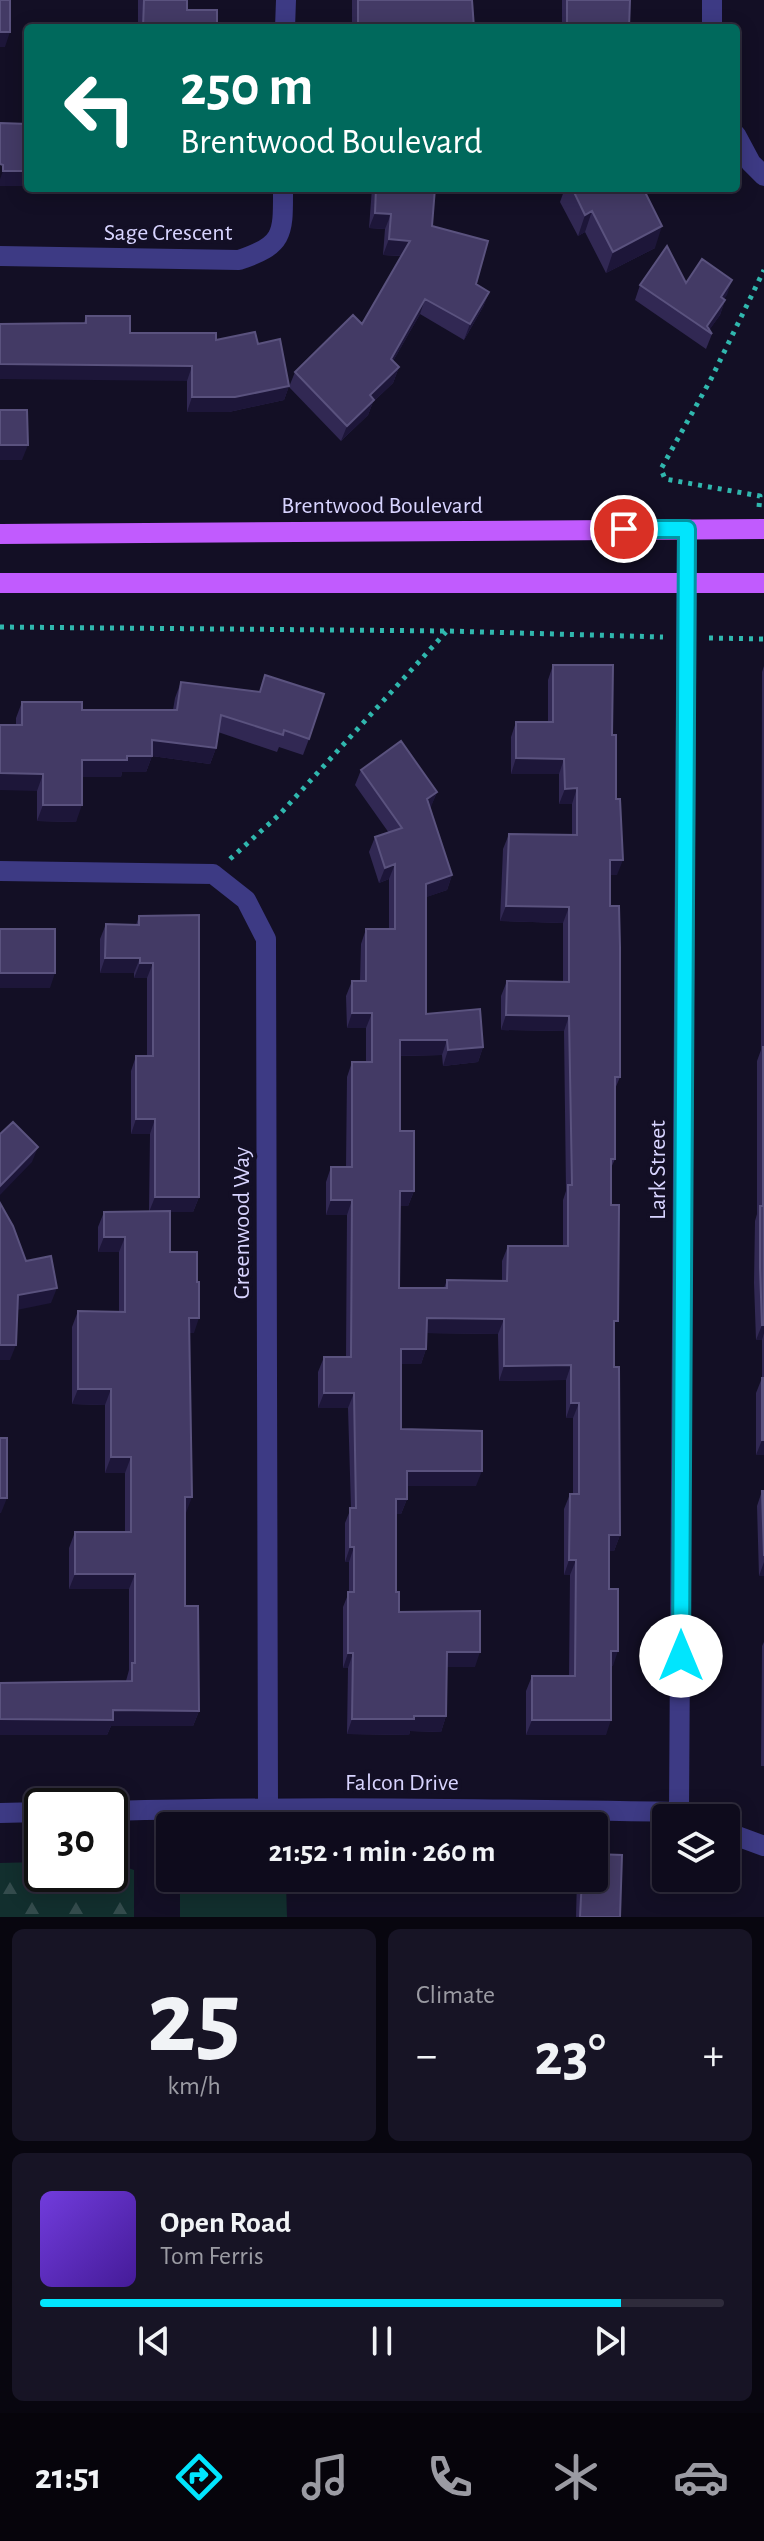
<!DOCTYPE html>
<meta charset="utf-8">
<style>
:root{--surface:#0e0b1c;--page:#171425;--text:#f1f3f6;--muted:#9b9ba3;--line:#2e2b3b;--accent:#01e5fd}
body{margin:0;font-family:"Alegreya Sans",sans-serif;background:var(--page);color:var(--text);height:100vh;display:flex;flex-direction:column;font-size:30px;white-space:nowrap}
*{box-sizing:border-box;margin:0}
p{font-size:26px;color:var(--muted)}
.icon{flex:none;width:44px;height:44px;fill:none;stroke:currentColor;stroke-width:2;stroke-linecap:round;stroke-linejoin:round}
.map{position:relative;height:1917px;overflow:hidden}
.side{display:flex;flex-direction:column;gap:12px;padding:12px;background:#08060f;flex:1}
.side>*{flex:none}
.hud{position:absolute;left:24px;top:24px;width:716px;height:168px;border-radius:8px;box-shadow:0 4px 20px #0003,0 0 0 2px var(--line);background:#00695c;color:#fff;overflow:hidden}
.controls{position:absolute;left:652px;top:1804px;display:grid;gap:16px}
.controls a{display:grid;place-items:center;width:88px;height:88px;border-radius:8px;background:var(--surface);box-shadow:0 4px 20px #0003,0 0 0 2px var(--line);font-size:40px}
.speed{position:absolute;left:24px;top:1788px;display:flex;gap:16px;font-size:40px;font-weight:700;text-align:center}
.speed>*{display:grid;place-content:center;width:104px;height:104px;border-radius:50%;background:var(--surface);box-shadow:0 4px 20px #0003,0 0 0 2px var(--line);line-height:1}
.speed .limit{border:4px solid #111;border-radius:12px;background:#fff;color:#111}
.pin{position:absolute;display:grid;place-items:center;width:68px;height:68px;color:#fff;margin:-34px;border:4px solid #fff;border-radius:50%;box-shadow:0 2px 8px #0007}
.me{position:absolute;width:88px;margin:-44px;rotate:0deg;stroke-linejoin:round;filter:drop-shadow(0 0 6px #0008)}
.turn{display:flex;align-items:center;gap:28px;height:168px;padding:0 24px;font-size:36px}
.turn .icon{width:104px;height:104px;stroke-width:2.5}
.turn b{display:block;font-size:56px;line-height:68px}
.big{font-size:60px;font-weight:700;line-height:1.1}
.side .card{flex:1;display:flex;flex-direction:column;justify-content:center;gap:12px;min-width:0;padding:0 28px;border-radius:12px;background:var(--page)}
.side .dial{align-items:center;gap:0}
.dial b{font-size:104px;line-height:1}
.song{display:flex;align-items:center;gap:24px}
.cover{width:96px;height:96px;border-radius:12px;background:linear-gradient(135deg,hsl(260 70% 55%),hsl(260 70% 35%))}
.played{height:8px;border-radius:4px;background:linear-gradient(90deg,var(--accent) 85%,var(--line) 85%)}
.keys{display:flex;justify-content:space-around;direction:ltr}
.heat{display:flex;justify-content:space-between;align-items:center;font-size:44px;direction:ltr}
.side .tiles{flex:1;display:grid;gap:12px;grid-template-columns:1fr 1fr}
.card:last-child{grid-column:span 2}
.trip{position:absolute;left:156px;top:1812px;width:452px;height:80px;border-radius:8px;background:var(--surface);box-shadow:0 4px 20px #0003,0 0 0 2px var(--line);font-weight:700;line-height:80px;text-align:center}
.menu{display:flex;height:128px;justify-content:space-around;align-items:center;background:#06040b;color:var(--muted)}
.menu .icon{width:56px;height:56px}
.menu .on{color:var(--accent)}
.menu b{font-size:36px;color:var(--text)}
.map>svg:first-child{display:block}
</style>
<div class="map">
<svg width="764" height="1917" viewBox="0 0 764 1917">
<defs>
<pattern id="forest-firs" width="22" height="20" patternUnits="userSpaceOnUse" patternTransform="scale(2)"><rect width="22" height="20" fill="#122f2e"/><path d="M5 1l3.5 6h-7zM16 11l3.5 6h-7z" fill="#344c4d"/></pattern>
</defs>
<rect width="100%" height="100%" fill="#130f25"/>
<!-- forest -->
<path fill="url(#forest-firs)" d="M 42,1862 L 42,1874 L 110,1874 L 110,1862 L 134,1870 L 134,1917 L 0,1917 L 0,1863 Z"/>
<!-- pitch -->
<path fill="#122f2e" d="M 286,1883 L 287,1917 L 180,1917 L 180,1884 Z"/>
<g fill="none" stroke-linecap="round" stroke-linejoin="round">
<!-- path -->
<path stroke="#30b7ae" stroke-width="5" stroke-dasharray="4 6" stroke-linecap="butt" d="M 759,507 L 760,496 L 665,479 L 661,469 L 711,379 L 764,270
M 0,627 L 447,631 L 663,637
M 709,638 L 764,639
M 230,859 L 280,814 L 446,632"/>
<!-- minor -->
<path stroke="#3d3a84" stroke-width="20" d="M 285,28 L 286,0
M 712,28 L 712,0
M 736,135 L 751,163 L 764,176
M 0,256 L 239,260 C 285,245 283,233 283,188
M 0,871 L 213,874 L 246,900 L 266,939 L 268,1807
M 110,1811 C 300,1806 489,1809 679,1812 L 693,1818
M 679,1812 L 687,529
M 0,1813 L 42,1812
M 726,1832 L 764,1846"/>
<!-- major -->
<path stroke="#c15bfe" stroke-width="20" d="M 0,534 L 764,529
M 0,583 L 764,583"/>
</g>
<!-- wall -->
<path fill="#312853" d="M 138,0 L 187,0 L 187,10 L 217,28 L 138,28 Z
M 352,0 L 472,0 L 474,28 L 352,28 Z
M 562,0 L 630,0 L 629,28 L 562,28 Z
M 372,188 L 435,188 L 432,226 L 476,284 L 489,292 L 483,307 L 464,340 L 420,314 L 393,361 L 399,367 L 393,383 L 373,402 L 368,415 L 341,441 L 289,387 L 295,372 L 362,324 L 401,256 L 383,255 L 385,229 L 369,228 Z
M 565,188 L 649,188 L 644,190 L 655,248 L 606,273 L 585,232 L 578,236 L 560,202 Z
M 732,280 L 724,299 L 725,300 L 720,315 L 709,330 L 712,334 L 706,349 L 635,300 L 640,285 Z
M 86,316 L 130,333 L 258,344 L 289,386 L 284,400 L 229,412 L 187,412 L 187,381 L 34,324 L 84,323 Z
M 553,665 L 612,735 L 617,875 L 610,875 L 610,906 L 620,1077 L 615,1089 L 615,1159 L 611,1168 L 611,1205 L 614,1367 L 620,1535 L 614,1551 L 609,1551 L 609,1589 L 613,1666 L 611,1666 L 606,1735 L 526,1735 L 526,1691 L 532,1676 L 569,1676 L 570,1575 L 564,1575 L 564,1509 L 570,1494 L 573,1494 L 573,1418 L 566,1418 L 566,1380 L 499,1381 L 498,1334 L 426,1333 L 426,1349 L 421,1364 L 401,1364 L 401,1429 L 476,1486 L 407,1486 L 407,1499 L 401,1514 L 396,1514 L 396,1592 L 399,1612 L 475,1667 L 447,1667 L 446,1716 L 441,1732 L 410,1731 L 409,1735 L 347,1734 L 348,1668 L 343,1668 L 343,1607 L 349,1592 L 349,1562 L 345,1562 L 345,1523 L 351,1508 L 348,1408 L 318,1408 L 318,1372 L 324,1357 L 346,1357 L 347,1215 L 326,1215 L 326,1182 L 331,1167 L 346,1167 L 347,1077 L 352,1062 L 366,1062 L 366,1028 L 347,1028 L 346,996 L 352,981 L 360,981 L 361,944 L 366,929 L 389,929 L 389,879 L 379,883 L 369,852 L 375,837 L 389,833 L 355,785 L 361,770 L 437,792 L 430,808 L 452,875 L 447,890 L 426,897 L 426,1014 L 483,1047 L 478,1062 L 443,1066 L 442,1055 L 400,1056 L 400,1131 L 414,1191 L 408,1206 L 400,1206 L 399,1288 L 444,1288 L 447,1280 L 502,1281 L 502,1261 L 508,1246 L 563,1246 L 563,1200 L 566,1191 L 564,1031 L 501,1030 L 501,996 L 507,981 L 563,982 L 563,923 L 500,921 L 503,849 L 509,834 L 572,835 L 572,804 L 559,804 L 559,774 L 511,774 L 511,737 L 516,722 L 548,722 L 548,680 Z
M 764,666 L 764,1455 L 756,1455 L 756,1393 L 762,1378 L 762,1340 L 756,1340 L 754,1283 L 755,1221 L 757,1214 L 757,1061 L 761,1050 L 762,672 Z
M 181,682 L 309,739 L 303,755 L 279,747 L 277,752 L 218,732 L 216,748 L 210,764 L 152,756 L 146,772 L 122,772 L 121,777 L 82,777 L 76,822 L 37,821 L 37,791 L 16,725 L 16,718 L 22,702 L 82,710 L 173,710 L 175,698 Z
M 199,915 L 199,1197 L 193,1212 L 170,1212 L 170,1252 L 194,1333 L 190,1333 L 186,1513 L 185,1513 L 185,1606 L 199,1711 L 193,1726 L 111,1726 L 107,1735 L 0,1735 L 0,1683 L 126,1681 L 129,1670 L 129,1589 L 69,1589 L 69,1548 L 75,1532 L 125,1532 L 125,1473 L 105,1473 L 105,1405 L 72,1404 L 72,1327 L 78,1311 L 119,1312 L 119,1252 L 98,1252 L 98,1227 L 104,1212 L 149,1211 L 150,1134 L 131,1134 L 131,1071 L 136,1056 L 147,1056 L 147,978 L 134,978 L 134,973 L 100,973 L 100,939 L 106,924 L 136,925 L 139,916 Z
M 762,1491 L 764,1491 L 764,1576 L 759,1576 L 757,1506 Z
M 764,1642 L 764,1766 L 761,1766 L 762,1646 Z
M 577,1878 L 594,1878 L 620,1917 L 576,1917 Z"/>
<!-- shaded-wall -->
<path fill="#1d1639" d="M 0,32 L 10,32 L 5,47 L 0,47 Z
M 3,171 L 28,171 L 28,186 L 0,186 L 0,179 Z
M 116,188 L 145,188 L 144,192 L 115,192 Z
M 592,211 L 585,232 L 578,236 L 585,215 Z
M 375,213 L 391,214 L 385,229 L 369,228 Z
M 662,226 L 655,248 L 606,273 L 613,252 Z
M 389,239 L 410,241 L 405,256 L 383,255 Z
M 732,280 L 727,295 L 715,312 L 721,297 Z
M 489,292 L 483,307 L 464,340 L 470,324 Z
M 425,299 L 420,314 L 385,375 L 391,359 Z
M 725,300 L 720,315 L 708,332 L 707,326 Z
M 0,364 L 192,366 L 187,381 L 0,379 Z
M 399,367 L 393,383 L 373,402 L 368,415 L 341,441 L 347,426 L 370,395 Z
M 289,386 L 284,400 L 229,412 L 187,412 L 192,397 Z
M 0,445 L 28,445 L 22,460 L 0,460 Z
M 152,740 L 216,748 L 210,764 L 152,756 L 146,772 L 122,772 L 121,777 L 76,777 L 82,760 L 127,756 Z
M 516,758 L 564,759 L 559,774 L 511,774 Z
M 0,773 L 43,774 L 37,791 L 0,790 Z
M 577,788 L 572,804 L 559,804 L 565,789 Z
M 437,792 L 431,807 L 422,814 L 427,799 Z
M 43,805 L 82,805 L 76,822 L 37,821 Z
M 610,860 L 623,860 L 617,875 L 605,875 Z
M 395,864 L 389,879 L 379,883 L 385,868 Z
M 452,875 L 447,890 L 421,899 L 426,884 Z
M 506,906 L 569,907 L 563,923 L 500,921 Z
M 105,958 L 140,958 L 134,973 L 100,973 Z
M 140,963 L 153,963 L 147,978 L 134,978 Z
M 0,973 L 55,973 L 50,988 L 0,988 Z
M 352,1013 L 372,1013 L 366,1028 L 347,1028 Z
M 506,1015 L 569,1016 L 564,1031 L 501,1030 Z
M 400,1040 L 447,1040 L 442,1055 L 394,1056 Z
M 483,1047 L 478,1062 L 443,1066 L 448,1050 Z
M 136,1119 L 155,1119 L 150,1134 L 131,1134 Z
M 38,1147 L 32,1162 L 0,1195 L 0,1186 Z
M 400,1191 L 414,1191 L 408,1206 L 394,1206 Z
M 155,1197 L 199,1197 L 193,1212 L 149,1212 Z
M 331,1200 L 352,1200 L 347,1215 L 326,1215 Z
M 104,1237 L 125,1237 L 119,1252 L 98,1252 Z
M 57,1288 L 51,1303 L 12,1311 L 18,1295 Z
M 189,1318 L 199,1318 L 194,1333 L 184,1333 Z
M 427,1318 L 504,1319 L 498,1334 L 421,1333 Z
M 762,1325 L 764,1325 L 764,1333 L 762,1340 L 756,1340 Z
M 0,1345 L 16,1345 L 10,1360 L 0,1360 Z
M 401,1349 L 426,1349 L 421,1364 L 395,1364 Z
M 571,1365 L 566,1380 L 499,1381 L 504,1366 Z
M 78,1389 L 111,1389 L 105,1405 L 72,1404 Z
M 324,1393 L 354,1393 L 348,1408 L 318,1408 Z
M 571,1403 L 579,1403 L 573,1418 L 566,1418 Z
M 762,1440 L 764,1440 L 764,1455 L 756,1455 Z
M 111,1457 L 131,1457 L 125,1473 L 105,1473 Z
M 407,1471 L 482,1471 L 476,1486 L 402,1486 Z
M 185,1497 L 192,1497 L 186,1513 L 179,1513 Z
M 0,1498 L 7,1498 L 1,1513 L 0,1513 Z
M 396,1499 L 407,1499 L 401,1514 L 391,1514 Z
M 609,1535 L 620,1535 L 614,1551 L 604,1551 Z
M 350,1547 L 354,1547 L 349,1562 L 345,1562 Z
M 569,1560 L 576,1560 L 570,1575 L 564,1575 Z
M 764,1562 L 764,1576 L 759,1576 Z
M 75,1574 L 135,1574 L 129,1589 L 69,1589 Z
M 611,1651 L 618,1651 L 613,1666 L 606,1666 Z
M 447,1652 L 480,1652 L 475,1667 L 441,1667 Z
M 348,1653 L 353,1653 L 348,1668 L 343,1668 Z
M 113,1710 L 199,1711 L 193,1726 L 111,1726 L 107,1735 L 0,1735 L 0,1719 Z
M 414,1716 L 446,1716 L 441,1732 L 410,1731 L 409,1735 L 347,1734 L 352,1719 Z
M 532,1720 L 611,1720 L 606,1735 L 526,1735 Z"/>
<!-- building -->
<path fill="#433a65" stroke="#5a527e" stroke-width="2" d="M 0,0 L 10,0 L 10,32 L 0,32 Z
M 144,0 L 187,0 L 187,10 L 217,10 L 217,28 L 143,28 Z
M 358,0 L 472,0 L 474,28 L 358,28 Z
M 567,0 L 630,0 L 629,28 L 567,28 Z
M 0,123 L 28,124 L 28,171 L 3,171 L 3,165 L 0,164 Z
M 376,188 L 435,188 L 432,226 L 488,241 L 476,284 L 489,292 L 470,324 L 425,299 L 391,359 L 399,367 L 370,395 L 374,400 L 347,426 L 295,372 L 353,315 L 362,324 L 410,241 L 389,239 L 391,214 L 375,213 Z
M 572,188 L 643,188 L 662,226 L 613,252 L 592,211 L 585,215 Z
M 667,246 L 686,283 L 702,259 L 732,280 L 721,297 L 725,300 L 707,326 L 712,334 L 640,285 Z
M 86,316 L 130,316 L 130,333 L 216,333 L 216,340 L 255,332 L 258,344 L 280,339 L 289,386 L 235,397 L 192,397 L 192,366 L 0,364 L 0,324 L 86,323 Z
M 0,410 L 27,410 L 28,445 L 0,445 Z
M 553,665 L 613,665 L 612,735 L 616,735 L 616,799 L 620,799 L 623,860 L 610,860 L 610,906 L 619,906 L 620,947 L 620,1077 L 615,1077 L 615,1159 L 611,1159 L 611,1205 L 619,1205 L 618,1321 L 614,1321 L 614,1367 L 619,1367 L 620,1535 L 609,1535 L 609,1589 L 618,1589 L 618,1651 L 611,1651 L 611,1720 L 532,1720 L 532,1676 L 575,1676 L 576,1560 L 569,1560 L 570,1494 L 579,1494 L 579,1403 L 571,1403 L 571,1365 L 504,1366 L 504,1319 L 427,1318 L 426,1349 L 401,1349 L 401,1429 L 482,1431 L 482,1471 L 407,1471 L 407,1499 L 396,1499 L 396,1592 L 399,1592 L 399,1612 L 480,1611 L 480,1652 L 447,1652 L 446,1716 L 414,1716 L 414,1719 L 352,1719 L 353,1653 L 348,1653 L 348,1592 L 354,1592 L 354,1547 L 350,1547 L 350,1508 L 356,1508 L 354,1393 L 324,1393 L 324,1357 L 351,1357 L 352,1200 L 331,1200 L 331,1167 L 352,1167 L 352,1062 L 372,1062 L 372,1013 L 352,1013 L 352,981 L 366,981 L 366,929 L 395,929 L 395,864 L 385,868 L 375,837 L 402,828 L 361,770 L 401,741 L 437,792 L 427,799 L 452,875 L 426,884 L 426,1014 L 480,1009 L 483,1047 L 448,1050 L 447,1040 L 400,1040 L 400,1131 L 414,1131 L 414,1191 L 400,1191 L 399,1288 L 447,1288 L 447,1280 L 507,1281 L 508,1246 L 568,1246 L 568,1185 L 572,1185 L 569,1016 L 506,1015 L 507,981 L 569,982 L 569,907 L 506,906 L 509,834 L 577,835 L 577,788 L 565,789 L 564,759 L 516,758 L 516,722 L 553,722 Z
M 265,675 L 324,694 L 309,739 L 284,730 L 283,735 L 221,715 L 216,748 L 152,740 L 152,756 L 127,756 L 127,760 L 82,760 L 82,805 L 43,805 L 43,774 L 0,773 L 0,725 L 22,725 L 22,702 L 82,702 L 82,710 L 177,710 L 181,682 L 260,692 Z
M 199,915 L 199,1197 L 155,1197 L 155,1119 L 136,1119 L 136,1056 L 153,1056 L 153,963 L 140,963 L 140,958 L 105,958 L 106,924 L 139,925 L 139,916 Z
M 0,929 L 55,929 L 55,973 L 0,973 Z
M 763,1047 L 764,1047 L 764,1325 L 762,1325 L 760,1268 L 760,1206 L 763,1206 Z
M 13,1122 L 38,1147 L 0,1186 L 0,1134 Z
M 0,1203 L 13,1226 L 26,1261 L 51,1256 L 57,1288 L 18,1295 L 16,1345 L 0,1345 Z
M 170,1211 L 170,1252 L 197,1252 L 197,1282 L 199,1282 L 199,1318 L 189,1318 L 192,1497 L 185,1497 L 185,1606 L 198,1606 L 199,1711 L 113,1710 L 113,1720 L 0,1719 L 0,1683 L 132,1681 L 132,1663 L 135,1663 L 135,1574 L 75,1574 L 75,1532 L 131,1532 L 131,1457 L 111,1457 L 111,1389 L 78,1389 L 78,1311 L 125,1312 L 125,1237 L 104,1237 L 104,1212 Z
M 762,1378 L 764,1378 L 764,1440 L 762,1440 Z
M 0,1438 L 7,1438 L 7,1498 L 0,1498 Z
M 762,1491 L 764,1491 L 764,1556 Z
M 594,1854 L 622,1855 L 620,1917 L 580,1917 L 582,1878 L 594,1878 Z"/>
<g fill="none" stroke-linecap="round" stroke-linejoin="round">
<!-- route casing -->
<g stroke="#0195a4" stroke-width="20">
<path id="route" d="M 624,529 L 687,529 L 681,1656"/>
</g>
<!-- route -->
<use href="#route" stroke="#01e5fd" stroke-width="14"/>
</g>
<g text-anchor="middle" stroke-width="8" stroke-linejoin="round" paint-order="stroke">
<!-- street labels -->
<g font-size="24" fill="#d8d4ff" stroke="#130f25">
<text x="168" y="240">Sage Crescent</text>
<text x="382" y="513">Brentwood Boulevard</text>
<text transform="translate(657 1170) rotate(-90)" y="8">Lark Street</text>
<text transform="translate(241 1223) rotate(-90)" y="8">Greenwood Way</text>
<text x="402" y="1790">Falcon Drive</text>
</g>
</g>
</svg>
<div class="controls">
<a><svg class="icon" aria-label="layers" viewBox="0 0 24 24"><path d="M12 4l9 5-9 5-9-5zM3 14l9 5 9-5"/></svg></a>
</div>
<div class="speed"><div class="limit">30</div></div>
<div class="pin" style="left:624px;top:529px;background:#d93025"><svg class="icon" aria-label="arrive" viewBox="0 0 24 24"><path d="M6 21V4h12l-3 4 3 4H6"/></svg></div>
<svg class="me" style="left:681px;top:1656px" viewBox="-20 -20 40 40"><circle r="19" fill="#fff"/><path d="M0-13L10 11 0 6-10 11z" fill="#01e5fd"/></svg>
<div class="trip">21:52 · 1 min · 260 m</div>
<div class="hud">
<div class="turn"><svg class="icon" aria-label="left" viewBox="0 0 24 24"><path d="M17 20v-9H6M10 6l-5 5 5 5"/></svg><div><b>250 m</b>Brentwood Boulevard</div></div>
</div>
</div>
<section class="side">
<div class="tiles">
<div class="card dial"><b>25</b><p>km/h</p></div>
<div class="card"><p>Climate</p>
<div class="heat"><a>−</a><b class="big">23°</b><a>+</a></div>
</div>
<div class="card">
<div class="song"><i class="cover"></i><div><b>Open Road</b><p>Tom Ferris</p></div></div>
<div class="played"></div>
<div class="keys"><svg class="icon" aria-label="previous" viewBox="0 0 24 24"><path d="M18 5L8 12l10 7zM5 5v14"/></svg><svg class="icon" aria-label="pause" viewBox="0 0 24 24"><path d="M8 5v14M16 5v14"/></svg><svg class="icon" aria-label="next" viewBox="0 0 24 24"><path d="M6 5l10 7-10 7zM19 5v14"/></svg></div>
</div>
</div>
</section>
<nav class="menu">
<b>21:51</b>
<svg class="icon on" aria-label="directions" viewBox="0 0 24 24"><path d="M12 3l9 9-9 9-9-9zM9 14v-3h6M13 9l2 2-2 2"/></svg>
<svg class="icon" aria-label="music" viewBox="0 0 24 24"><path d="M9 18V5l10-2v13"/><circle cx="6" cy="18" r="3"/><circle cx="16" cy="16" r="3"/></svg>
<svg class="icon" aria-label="phone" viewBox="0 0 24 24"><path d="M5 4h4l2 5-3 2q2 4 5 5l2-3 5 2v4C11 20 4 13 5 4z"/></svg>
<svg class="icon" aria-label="climate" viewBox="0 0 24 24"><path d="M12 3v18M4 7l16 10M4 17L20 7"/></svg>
<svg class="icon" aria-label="car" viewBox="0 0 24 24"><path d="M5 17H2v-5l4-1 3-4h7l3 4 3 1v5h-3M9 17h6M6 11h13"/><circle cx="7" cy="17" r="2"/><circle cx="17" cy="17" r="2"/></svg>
</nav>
